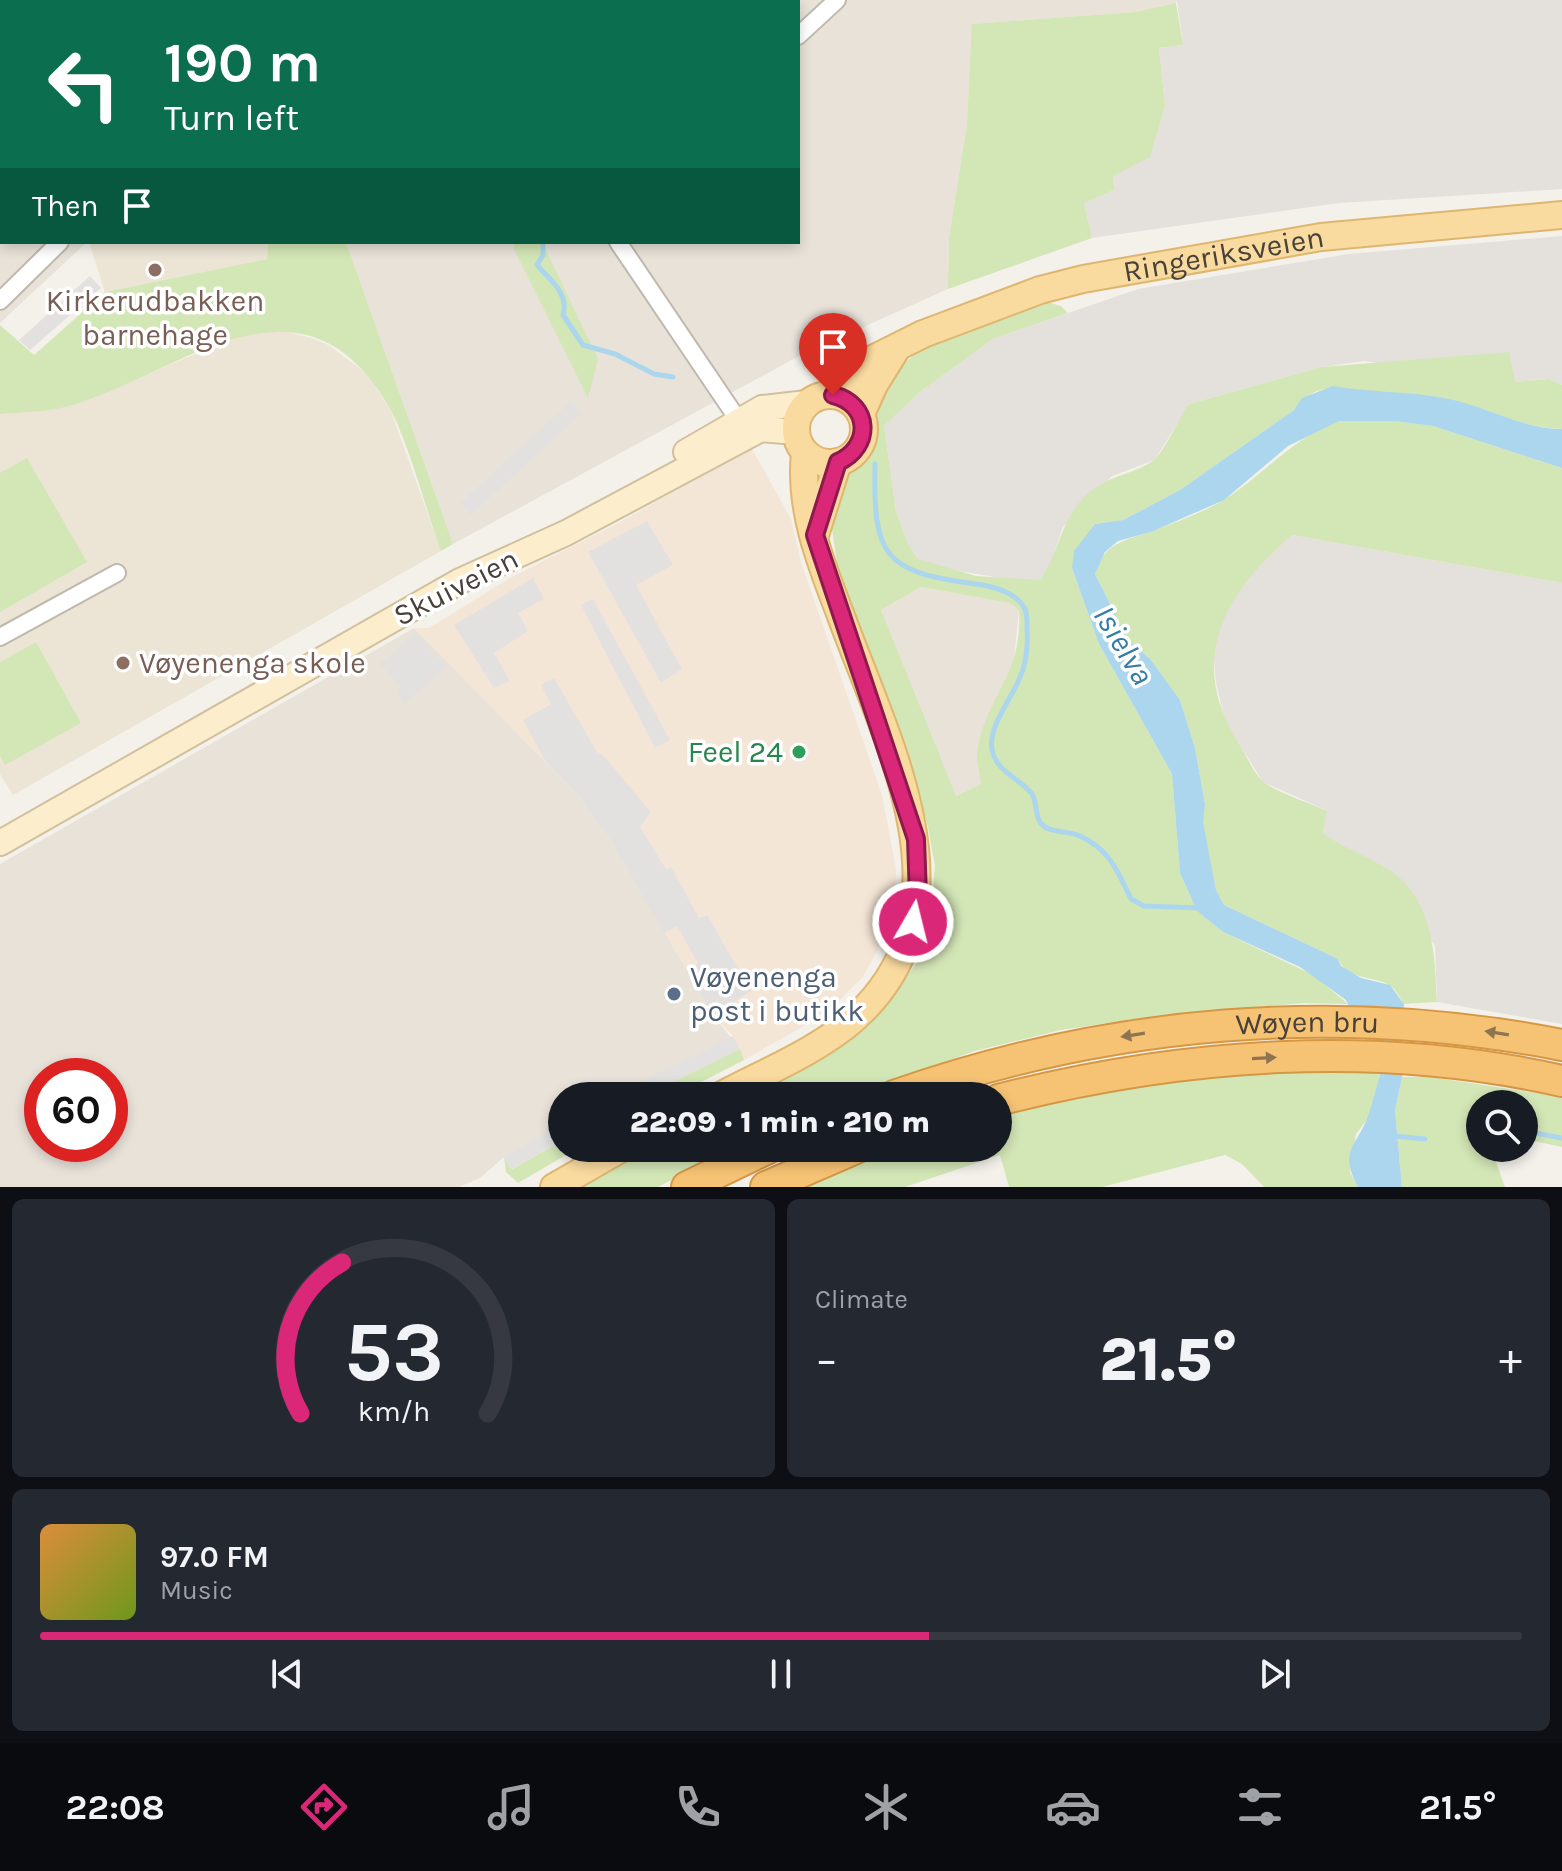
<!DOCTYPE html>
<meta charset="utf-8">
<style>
:root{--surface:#171b24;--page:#242831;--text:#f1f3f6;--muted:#9ea1a6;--line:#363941;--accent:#db2777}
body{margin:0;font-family:Karla,sans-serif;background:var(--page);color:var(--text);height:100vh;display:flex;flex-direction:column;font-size:30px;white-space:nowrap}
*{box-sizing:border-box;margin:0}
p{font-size:26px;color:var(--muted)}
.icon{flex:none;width:44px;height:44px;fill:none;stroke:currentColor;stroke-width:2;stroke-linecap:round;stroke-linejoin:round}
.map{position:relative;height:1187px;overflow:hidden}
.details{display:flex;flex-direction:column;gap:12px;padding:12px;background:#0d0f14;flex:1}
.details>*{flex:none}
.guide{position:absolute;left:0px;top:0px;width:800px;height:244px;box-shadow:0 4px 12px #0003;background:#0b6e4f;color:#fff;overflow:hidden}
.controls{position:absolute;left:1466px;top:1090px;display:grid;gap:16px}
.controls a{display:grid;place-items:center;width:72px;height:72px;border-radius:50%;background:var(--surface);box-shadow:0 4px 12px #0003;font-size:40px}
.speed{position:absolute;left:24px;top:1058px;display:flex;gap:16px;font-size:40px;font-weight:700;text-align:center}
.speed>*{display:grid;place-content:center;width:104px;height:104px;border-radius:50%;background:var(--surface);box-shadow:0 4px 12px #0003;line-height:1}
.speed .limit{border:12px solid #d22;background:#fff;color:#111}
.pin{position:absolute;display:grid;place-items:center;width:68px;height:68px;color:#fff;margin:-82px -34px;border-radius:50% 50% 50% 0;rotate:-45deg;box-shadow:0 0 8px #0007}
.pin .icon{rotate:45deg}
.me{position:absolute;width:88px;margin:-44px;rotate:8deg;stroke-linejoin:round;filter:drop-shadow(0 0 6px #0008)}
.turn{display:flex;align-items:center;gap:28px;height:168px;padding:0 32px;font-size:36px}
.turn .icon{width:104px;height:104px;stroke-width:2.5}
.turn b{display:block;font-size:56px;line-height:68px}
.then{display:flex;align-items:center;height:76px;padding:0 32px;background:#0003;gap:16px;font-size:30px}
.big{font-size:60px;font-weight:800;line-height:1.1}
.details .tile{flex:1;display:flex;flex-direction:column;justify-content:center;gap:12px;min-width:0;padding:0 28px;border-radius:12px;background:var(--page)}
.details .dial{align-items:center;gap:0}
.dial svg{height:208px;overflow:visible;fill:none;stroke:var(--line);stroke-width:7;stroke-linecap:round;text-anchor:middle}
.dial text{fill:var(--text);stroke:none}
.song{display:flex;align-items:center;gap:24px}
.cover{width:96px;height:96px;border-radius:12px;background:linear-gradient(135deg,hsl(30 70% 55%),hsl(80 70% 35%))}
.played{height:8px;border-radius:4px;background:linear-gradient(90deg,var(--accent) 60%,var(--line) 60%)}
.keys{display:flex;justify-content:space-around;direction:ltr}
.heat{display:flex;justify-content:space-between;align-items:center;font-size:44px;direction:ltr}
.details .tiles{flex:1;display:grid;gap:12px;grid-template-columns:1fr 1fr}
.tile:last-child{grid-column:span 2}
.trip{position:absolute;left:548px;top:1082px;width:464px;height:80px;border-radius:40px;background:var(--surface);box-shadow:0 4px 12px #0003;font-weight:800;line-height:80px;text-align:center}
.menu{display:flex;height:128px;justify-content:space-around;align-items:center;background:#090b0e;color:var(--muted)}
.menu .icon{width:56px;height:56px}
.menu .selected{color:var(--accent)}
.menu b{font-size:36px;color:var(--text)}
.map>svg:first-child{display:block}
</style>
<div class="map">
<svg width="1562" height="1187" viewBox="0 0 1562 1187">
<rect width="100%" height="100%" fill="#f4f1eb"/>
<!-- residential -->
<path fill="#e8e2d9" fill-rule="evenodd" d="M 0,0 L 321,0 L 2,2 L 2,242 L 87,242 L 0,323 Z
M 485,0 L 1177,0 L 1176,3 L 1135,12 L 973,24 L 967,123 L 949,238 L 948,289 L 801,355 L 453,544 L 346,242 L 515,242 L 515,249 L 541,246 L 542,242 L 798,242 L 798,2 Z
M 921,587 L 1011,603 L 1019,610 L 1013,669 L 988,715 L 977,750 L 982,784 L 955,796 L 881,610 Z
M 414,628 L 576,793 L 613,844 L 713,1015 L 740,1049 L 644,1096 L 562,1096 L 562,1141 L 511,1169 L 504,1157 L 480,1178 L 459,1187 L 0,1187 L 0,864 ZM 42,1076 L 110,1076 L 110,1144 L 42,1144 Z"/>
<!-- commercial -->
<path fill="#f4e6d7" d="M 751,447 L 791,519 L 801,562 L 882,795 L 896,869 L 895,895 L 885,936 L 863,977 L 825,1014 L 744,1060 L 733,1036 L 713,1015 L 613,844 L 576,793 L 414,628 L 429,628 L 510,578 L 622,521 Z"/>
<!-- industrial -->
<path fill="#e4e0dc" d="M 1177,0 L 1562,0 L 1562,189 L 1339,203 L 1092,238 L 1084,203 L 1114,190 L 1113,176 L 1165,105 L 1159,48 L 1183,45 Z
M 1562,236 L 1562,385 L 1549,379 L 1514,382 L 1364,361 L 1322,367 L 1189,404 L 1155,460 L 1112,476 L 1063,527 L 1049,567 L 1040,580 L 1019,581 L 940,568 L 918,559 L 908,544 L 896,511 L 884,426 L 920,392 L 993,339 L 1138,289 L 1349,254 Z
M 1292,535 L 1562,583 L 1562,1024 L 1437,1002 L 1435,946 L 1384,866 L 1342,847 L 1323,833 L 1326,810 L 1263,782 L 1225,721 L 1216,683 L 1213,646 L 1217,632 L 1234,597 L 1260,562 Z"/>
<!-- education -->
<path fill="#ece5d5" d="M 89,242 L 268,242 L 267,259 L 105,292 Z
M 249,332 L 288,332 L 315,339 L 330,346 L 367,374 L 391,411 L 441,551 L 13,795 L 0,774 L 0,414 L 72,405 Z"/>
<!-- green -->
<path fill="#d3e6b6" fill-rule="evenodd" d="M 1176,3 L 1183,45 L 1159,48 L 1165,105 L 1150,157 L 1113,176 L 1114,190 L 1084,203 L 1092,238 L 948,289 L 949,238 L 967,123 L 972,24 L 1135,12 Z
M 268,242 L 346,242 L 453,544 L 441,551 C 426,510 409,443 389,407 C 303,258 185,370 73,405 C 50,412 24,412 0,414 L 0,325 L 34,355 L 105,292 L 267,259 Z
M 515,242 L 542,242 L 598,359 L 588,398 L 514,249 Z
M 1047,302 L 1061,306 L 1068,313 L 993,339 L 920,392 L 884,426 L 896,511 L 908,544 L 918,559 L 976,576 L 1040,580 C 1057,556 1060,526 1079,503 C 1102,475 1128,477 1153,461 C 1164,453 1179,417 1189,404 L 1322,367 L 1509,352 L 1515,382 L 1549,379 L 1562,385 L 1562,429 C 1525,429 1487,408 1450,400 C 1426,394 1401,396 1377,394 C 1344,390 1317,378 1294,410 L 1180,490 L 1123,520 L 1095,524 L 1072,568 L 1099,644 L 1172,774 L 1180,873 L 1197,911 L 1223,932 L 1313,975 L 1348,1004 L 1305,1003 L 1167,1014 L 1061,1030 L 975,1051 L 851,1096 L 750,1096 L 819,1060 L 869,1026 L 916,964 L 930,923 L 935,866 L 928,827 L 908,761 L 839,576 L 831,523 L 847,473 L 870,451 C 873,438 869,420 874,408 C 899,341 983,316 1047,302 ZM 921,587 L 1010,603 L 1019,610 C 1023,674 988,694 978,747 C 975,758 980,773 981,784 L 956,796 L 881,610 Z
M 1339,421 L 1394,421 L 1433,426 L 1562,468 L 1562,583 L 1292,535 C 1225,592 1186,659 1238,742 C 1246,754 1254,775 1265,783 C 1283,795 1307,802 1327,811 L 1323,833 C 1342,847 1362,854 1383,866 C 1433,894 1435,951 1437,1002 L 1404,1004 C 1401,999 1397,992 1393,988 C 1378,974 1349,983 1338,959 L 1224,905 L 1216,890 L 1202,822 L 1205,804 L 1195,748 L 1180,700 L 1151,660 L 1128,639 L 1095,574 C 1105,540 1127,541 1155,530 C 1172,524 1190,517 1207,509 C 1255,487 1287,439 1339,421 Z
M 27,458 L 87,562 L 0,612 L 0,473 Z
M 36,642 L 81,723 L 5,765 L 0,756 L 0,662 Z
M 740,1049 L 744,1060 L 674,1096 L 644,1096 Z
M 1271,1072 L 1381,1072 L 1368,1118 L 1356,1134 L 1350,1172 L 1358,1187 L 1264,1187 L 1242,1164 L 1225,1155 L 1102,1187 L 1009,1187 L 1000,1155 L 905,1187 L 800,1187 L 896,1148 L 998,1148 L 998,1116 C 1093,1093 1173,1080 1271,1072 Z
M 1402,1077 L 1431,1077 L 1562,1097 L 1562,1147 L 1524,1139 L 1524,1104 L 1480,1104 L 1480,1148 L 1491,1148 L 1505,1187 L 1402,1187 L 1395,1111 Z
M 562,1141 L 562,1148 L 578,1148 L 518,1183 L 506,1172 L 504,1157 L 512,1169 Z
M 651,1148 L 732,1148 L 658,1187 L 579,1187 Z"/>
<!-- parking -->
<path fill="#e3e1df" d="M 90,276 L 101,288 L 30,350 L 19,340 Z
M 571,401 L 581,414 L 471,515 L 460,503 Z
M 647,521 L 673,565 L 636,585 L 682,669 L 661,683 L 588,552 Z
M 533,578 L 544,599 L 518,613 L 528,631 L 494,653 L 510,681 L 494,688 L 454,625 Z
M 593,599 L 670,740 L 655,748 L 581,605 Z
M 415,632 L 447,667 L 405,703 L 396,693 L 401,687 L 380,664 Z
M 554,678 L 597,752 L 603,755 L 651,812 L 640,827 L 666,869 L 671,867 L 699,918 L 707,915 L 751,991 L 713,1015 L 687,971 L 698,963 L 677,926 L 664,933 L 613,844 L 576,793 L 546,762 L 523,720 L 551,704 L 541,685 Z
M 733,1036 L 740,1049 L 644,1096 L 612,1096 Z
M 562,1124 L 562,1141 L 511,1169 L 504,1157 Z"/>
<!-- water -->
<path fill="#abd6ed" d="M 1333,386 C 1371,393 1411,391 1449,399 C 1487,407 1524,429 1562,429 L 1562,468 L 1433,426 L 1394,421 L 1339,421 L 1288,446 L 1224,500 L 1151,532 L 1118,541 L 1105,552 L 1095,574 L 1128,639 L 1151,660 L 1180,700 L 1195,748 L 1205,804 L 1203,822 L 1216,890 L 1224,905 L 1338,959 L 1341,966 L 1361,978 L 1390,985 L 1404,1004 L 1402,1077 L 1395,1111 L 1402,1187 L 1358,1187 C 1338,1149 1357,1147 1368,1116 C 1373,1102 1376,1087 1381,1072 L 1346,1000 L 1300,967 L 1223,932 L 1197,911 L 1180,873 L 1172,774 L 1099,644 L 1072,568 L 1074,551 L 1095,524 L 1123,520 L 1180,490 L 1294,410 L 1302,398 Z"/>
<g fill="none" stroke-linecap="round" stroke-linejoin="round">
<!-- stream -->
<path stroke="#abd6ed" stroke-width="5" d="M 427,0 L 430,2
M 543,242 L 543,255 L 537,265 C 551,281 569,293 563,315 L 583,345 L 615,354 L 654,374 L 673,377
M 875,464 C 873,556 883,572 976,584 C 990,586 1010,591 1020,602 C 1028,610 1027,619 1027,630 C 1028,646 1027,662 1020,677 C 1012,699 988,725 992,750 C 997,773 1021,779 1032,794 C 1038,803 1034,821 1045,827 C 1055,833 1069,831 1080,836 C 1110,850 1117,870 1131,899 L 1144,906 L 1200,908
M 1524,1131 L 1562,1138
M 1394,1136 L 1425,1139"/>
<!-- street casing -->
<g stroke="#bfb8ad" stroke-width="20">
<path id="street" d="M 495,0 L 497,2
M 293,2 L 295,0
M 798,36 L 837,0
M 618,242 L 745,430
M 0,301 L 60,242
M 0,637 L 117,573"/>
</g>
<!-- secondary casing -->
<g stroke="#d1c09d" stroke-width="28">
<path id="secondary" d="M 686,452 L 762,408 L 807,403
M 0,843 L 460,581 L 566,533 L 761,429 L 796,432"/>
</g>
<!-- primary casing -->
<g stroke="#deb66f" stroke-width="30">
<g id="primary">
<path id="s1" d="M 833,395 L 869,361 L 923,334 L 1040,290 L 1083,279 L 1321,237 L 1562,215"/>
<circle cx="830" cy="429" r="34"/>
<path d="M 861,414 L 874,385 L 897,348"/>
<path d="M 815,535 L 838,462"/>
<path d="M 720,1096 C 765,1072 818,1051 856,1017 C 977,906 887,742 841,616 C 821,564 799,510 805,453"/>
<path d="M 554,1187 L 622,1148"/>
</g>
</g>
<!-- highway casing -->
<g stroke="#d59744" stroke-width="34">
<g id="highway">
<path id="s2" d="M 894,1096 C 1110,1020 1338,1001 1562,1045"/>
<path d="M 998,1100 C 1181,1053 1376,1039 1562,1081"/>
<path d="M 687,1187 L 768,1148"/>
<path d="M 766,1187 L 856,1148"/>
</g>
</g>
<!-- street -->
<use href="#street" stroke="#fff" stroke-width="16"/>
<!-- secondary -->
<use href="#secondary" stroke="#fceecd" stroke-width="24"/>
<!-- primary -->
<use href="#primary" stroke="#f9da9f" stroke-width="26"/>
<!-- highway -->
<use href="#highway" stroke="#f6c374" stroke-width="30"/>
</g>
<!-- one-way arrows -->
<defs><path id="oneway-solid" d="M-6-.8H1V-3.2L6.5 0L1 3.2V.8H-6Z" transform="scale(2)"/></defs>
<g fill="#8e7551">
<use href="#oneway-solid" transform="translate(1497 1033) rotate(-171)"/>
<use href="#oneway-solid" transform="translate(1133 1035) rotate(171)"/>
<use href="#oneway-solid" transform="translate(1264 1058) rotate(-3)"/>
</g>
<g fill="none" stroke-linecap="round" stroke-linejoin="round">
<!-- route casing -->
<g stroke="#8e194d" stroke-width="20">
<path id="route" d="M 833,395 C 871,404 872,447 838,462 L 815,535 L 916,839 L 918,896 L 913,922"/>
</g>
<!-- route -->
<use href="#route" stroke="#db2777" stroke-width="14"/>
</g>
<!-- markers -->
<g fill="#8d6e63" stroke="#fff" stroke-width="3">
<circle cx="155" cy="270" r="8"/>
<circle cx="123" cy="663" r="8"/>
</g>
<circle fill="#2e9e5b" stroke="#fff" stroke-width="3" cx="799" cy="752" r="8"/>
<circle fill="#5c6f8a" stroke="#fff" stroke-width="3" cx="674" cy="994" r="8"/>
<g text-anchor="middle" stroke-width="7" stroke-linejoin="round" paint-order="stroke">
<!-- street labels -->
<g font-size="30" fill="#484139" stroke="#fff">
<text dy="10" stroke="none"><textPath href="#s1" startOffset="422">Ringeriksveien</textPath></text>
<text transform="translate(456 587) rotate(-27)" y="10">Skuiveien</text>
<text dy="10" stroke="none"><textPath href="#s2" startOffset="422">Wøyen bru</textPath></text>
</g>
<!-- education labels -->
<g font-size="30" fill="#785e54" stroke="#fff">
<text x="155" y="311">Kirkerudbakken<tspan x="155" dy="34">barnehage</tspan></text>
<text x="139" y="673" text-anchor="start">Vøyenenga skole</text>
</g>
<!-- leisure labels -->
<g font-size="30" fill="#27864d" stroke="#fff" text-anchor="end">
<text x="783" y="762">Feel 24</text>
</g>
<!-- service labels -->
<g font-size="30" fill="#4e5e75" stroke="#fff" text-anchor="start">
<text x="690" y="987">Vøyenenga<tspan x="690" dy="34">post i butikk</tspan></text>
</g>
<!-- water labels -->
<g font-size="32" font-style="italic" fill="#357da7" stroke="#fff">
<text transform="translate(1124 645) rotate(59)" y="11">Isielva</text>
</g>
</g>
</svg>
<div class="controls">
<a><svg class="icon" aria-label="search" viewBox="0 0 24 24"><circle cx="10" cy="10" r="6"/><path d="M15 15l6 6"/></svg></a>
</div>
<div class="speed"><div class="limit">60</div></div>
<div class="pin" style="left:833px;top:395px;background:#d93025"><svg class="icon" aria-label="arrive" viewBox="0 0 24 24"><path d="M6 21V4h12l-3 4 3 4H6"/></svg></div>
<svg class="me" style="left:913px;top:922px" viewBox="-20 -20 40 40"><circle r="17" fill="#db2777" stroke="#fff" stroke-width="3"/><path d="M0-11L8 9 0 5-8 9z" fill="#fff"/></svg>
<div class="trip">22:09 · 1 min · 210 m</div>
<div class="guide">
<div class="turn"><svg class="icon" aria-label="left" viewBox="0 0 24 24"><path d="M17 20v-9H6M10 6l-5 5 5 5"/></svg><div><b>190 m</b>Turn left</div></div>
<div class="then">Then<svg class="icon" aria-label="arrive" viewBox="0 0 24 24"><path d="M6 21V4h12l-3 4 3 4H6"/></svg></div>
</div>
</div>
<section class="details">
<div class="tiles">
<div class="tile dial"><svg viewBox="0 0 100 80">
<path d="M14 69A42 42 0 1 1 86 69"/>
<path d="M14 69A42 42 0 0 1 30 11" stroke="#db2777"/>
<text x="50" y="56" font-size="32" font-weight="700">53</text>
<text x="50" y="72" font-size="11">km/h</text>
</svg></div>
<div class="tile"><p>Climate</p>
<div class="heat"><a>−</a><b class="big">21.5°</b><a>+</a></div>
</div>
<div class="tile">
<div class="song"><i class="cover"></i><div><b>97.0 FM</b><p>Music</p></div></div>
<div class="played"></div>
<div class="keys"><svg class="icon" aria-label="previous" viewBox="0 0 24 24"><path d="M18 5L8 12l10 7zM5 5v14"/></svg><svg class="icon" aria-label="pause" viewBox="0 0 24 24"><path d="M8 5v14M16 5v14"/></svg><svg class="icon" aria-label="next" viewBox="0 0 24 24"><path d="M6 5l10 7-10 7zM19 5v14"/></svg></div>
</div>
</div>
</section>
<nav class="menu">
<b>22:08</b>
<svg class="icon selected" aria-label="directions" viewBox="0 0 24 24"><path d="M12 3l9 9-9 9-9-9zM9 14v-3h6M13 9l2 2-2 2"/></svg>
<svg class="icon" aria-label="music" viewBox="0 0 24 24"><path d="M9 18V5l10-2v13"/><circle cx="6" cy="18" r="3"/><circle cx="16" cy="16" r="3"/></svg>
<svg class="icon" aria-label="phone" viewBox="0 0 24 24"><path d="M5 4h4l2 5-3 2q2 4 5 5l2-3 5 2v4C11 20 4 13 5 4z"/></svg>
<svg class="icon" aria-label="climate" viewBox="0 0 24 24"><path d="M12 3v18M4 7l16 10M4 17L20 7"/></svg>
<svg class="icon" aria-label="car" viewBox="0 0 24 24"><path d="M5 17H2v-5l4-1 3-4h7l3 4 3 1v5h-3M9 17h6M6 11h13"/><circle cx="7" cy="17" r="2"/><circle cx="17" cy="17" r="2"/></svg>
<svg class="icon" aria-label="filters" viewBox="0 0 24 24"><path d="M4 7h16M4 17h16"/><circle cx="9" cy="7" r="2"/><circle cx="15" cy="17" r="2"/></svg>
<b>21.5°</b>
</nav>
